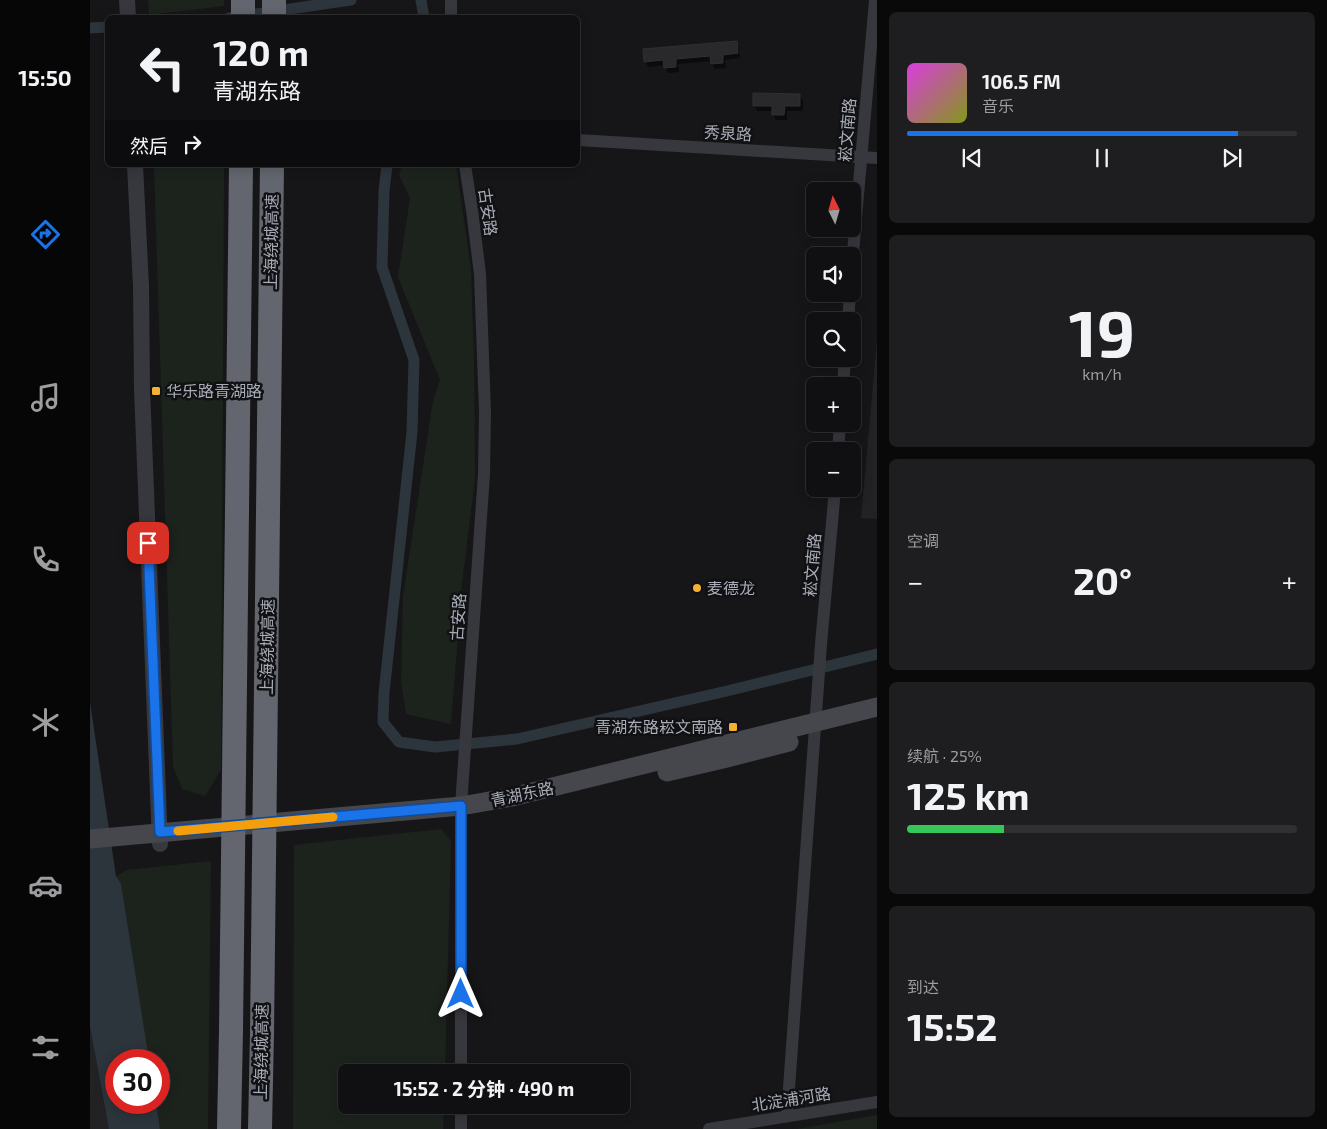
<!DOCTYPE html>
<html lang="zh">
<meta charset="utf-8">
<style>
:root{--surface:#101012;--page:#1e1e20;--text:#f1f3f6;--muted:#9c9d9f;--line:#303032;--accent:#1a73e8}
body{margin:0;font-family:"Exo 2","Noto Sans SC",sans-serif;background:var(--page);color:var(--text);height:100vh;display:flex;flex-direction:column;font-size:19px;white-space:nowrap}
*{box-sizing:border-box;margin:0}
p{font-size:16px;color:var(--muted)}
.icon{flex:none;width:28px;height:28px;fill:none;stroke:currentColor;stroke-width:2;stroke-linecap:round;stroke-linejoin:round}
.map{position:relative;flex:1;overflow:hidden}
.sheet{display:flex;flex-direction:column;gap:12px;padding:12px;background:#09090a;width:450px}
.sheet>*{flex:none}
.guide{position:absolute;left:15px;top:15px;width:475px;height:152px;border-radius:8px;box-shadow:0 2px 12px #0003,0 0 0 1px var(--line);background:#101012;color:var(--text);overflow:hidden}
.needle{width:32px;rotate:355deg}
.buttons{position:absolute;left:716px;top:182px;display:grid;gap:10px}
.buttons a{display:grid;place-items:center;width:55px;height:55px;border-radius:8px;background:var(--surface);box-shadow:0 2px 12px #0003,0 0 0 1px var(--line);font-size:25px}
.speed{position:absolute;left:15px;top:1049px;display:flex;gap:10px;font-size:25px;font-weight:700;text-align:center}
.speed>*{display:grid;place-content:center;width:65px;height:65px;border-radius:50%;background:var(--surface);box-shadow:0 2px 12px #0003,0 0 0 1px var(--line);line-height:1}
.speed .limit{border:8px solid #d22;background:#fff;color:#111}
.pin{position:absolute;display:grid;place-items:center;width:42px;height:42px;color:#fff;margin:-21px;border-radius:10px;box-shadow:0 2px 8px #0006}
.me{position:absolute;width:55px;margin:-28px;rotate:0deg;stroke-linejoin:round;filter:drop-shadow(0 0 4px #0008)}
.turn{display:flex;align-items:center;gap:18px;height:105px;padding:0 25px;font-size:22px}
.turn .icon{width:65px;height:65px;stroke-width:2.5}
.turn b{display:block;font-size:35px;line-height:42px}
.then{display:flex;align-items:center;height:48px;padding:0 25px;background:#0003;gap:10px;font-size:19px}
.big{font-size:38px;font-weight:700;line-height:1.1}
.sheet .tile{flex:1;display:flex;flex-direction:column;justify-content:center;gap:8px;min-width:0;padding:0 18px;border-radius:8px;background:var(--page)}
.sheet .dial{align-items:center;gap:0}
.dial b{font-size:65px;line-height:1}
.song{display:flex;align-items:center;gap:15px}
.cover{width:60px;height:60px;border-radius:8px;background:linear-gradient(135deg,hsl(300 70% 55%),hsl(70 70% 35%))}
.played{height:5px;border-radius:2px;background:linear-gradient(90deg,var(--accent) 85%,var(--line) 85%)}
.keys{display:flex;justify-content:space-around;direction:ltr}
.heat{display:flex;justify-content:space-between;align-items:center;font-size:28px;direction:ltr}
.charge{height:8px;border-radius:4px;background:linear-gradient(90deg,#34c759 25%,var(--line) 0)}
.trip{position:absolute;left:248px;top:1064px;width:292px;height:50px;border-radius:8px;background:var(--surface);box-shadow:0 2px 12px #0003,0 0 0 1px var(--line);font-weight:700;line-height:50px;text-align:center}
main{display:flex;flex:1;min-height:0}
.tabs{display:flex;flex-direction:column;width:90px;justify-content:space-around;align-items:center;background:#060607;color:var(--muted)}
.tabs .icon{width:35px;height:35px}
.tabs .active{color:var(--accent)}
.tabs b{font-size:22px;color:var(--text)}
.map>svg:first-child{display:block}
</style>
<main>
<nav class="tabs">
<b>15:50</b>
<svg class="icon active" aria-label="directions" viewBox="0 0 24 24"><path d="M12 3l9 9-9 9-9-9zM9 14v-3h6M13 9l2 2-2 2"/></svg>
<svg class="icon" aria-label="music" viewBox="0 0 24 24"><path d="M9 18V5l10-2v13"/><circle cx="6" cy="18" r="3"/><circle cx="16" cy="16" r="3"/></svg>
<svg class="icon" aria-label="phone" viewBox="0 0 24 24"><path d="M5 4h4l2 5-3 2q2 4 5 5l2-3 5 2v4C11 20 4 13 5 4z"/></svg>
<svg class="icon" aria-label="climate" viewBox="0 0 24 24"><path d="M12 3v18M4 7l16 10M4 17L20 7"/></svg>
<svg class="icon" aria-label="car" viewBox="0 0 24 24"><path d="M5 17H2v-5l4-1 3-4h7l3 4 3 1v5h-3M9 17h6M6 11h13"/><circle cx="7" cy="17" r="2"/><circle cx="17" cy="17" r="2"/></svg>
<svg class="icon" aria-label="filters" viewBox="0 0 24 24"><path d="M4 7h16M4 17h16"/><circle cx="9" cy="7" r="2"/><circle cx="15" cy="17" r="2"/></svg>
</nav>
<div class="map">
<svg width="787" height="1129" viewBox="0 0 787 1129">
<rect width="100%" height="100%" fill="#161618"/>
<!-- built -->
<path fill="#222225" d="M 787,340 L 787,519 L 771,518 Z
M 0,1027 L 19,1129 L 0,1129 Z"/>
<!-- green -->
<path fill="#1c231d" d="M 58,0 L 134,0 L 134,6 L 59,15 Z
M 64,165 L 134,165 L 131,770 L 115,796 L 92,789 L 83,766 Z
M 312,165 L 366,165 L 381,269 L 384,363 L 385,479 L 372,584 L 361,724 L 316,714 L 311,682 L 313,596 L 343,401 L 350,380 L 308,277 L 320,198 L 309,175 Z
M 351,829 L 361,841 L 355,1072 L 256,1072 L 256,1105 L 354,1105 L 353,1129 L 203,1129 L 204,845 Z
M 121,861 L 118,1129 L 70,1129 L 66,1103 L 69,1102 L 69,1060 L 59,1060 L 26,876 L 37,870 Z
M 787,1115 L 787,1129 L 707,1129 Z"/>
<!-- water -->
<path fill="#2c353c" d="M 0,702 L 26,876 L 31,884 L 59,1060 L 26,1060 L 26,1102 L 66,1103 L 70,1129 L 19,1129 L 0,1027 Z"/>
<!-- shadow -->
<path fill="#0007" d="M 646,42 L 649,48 L 650,58 L 635,60 L 636,68 L 625,69 L 622,64 L 622,61 L 588,64 L 589,72 L 578,73 L 575,65 L 558,67 L 555,61 Z
M 488,59 L 489,62 L 489,73 L 488,73 Z
M 710,96 L 713,101 L 713,111 L 697,111 L 697,120 L 686,120 L 683,115 L 683,111 L 667,111 L 664,105 Z"/>
<g fill="none" stroke-linecap="round" stroke-linejoin="round">
<!-- canal -->
<path stroke="#2c353c" stroke-width="11" d="M 331,0 L 334,18
M 139,18 L 261,0
M 0,28 L 18,27
M 297,165 L 294,191 L 292,267 L 324,360 L 322,432 L 294,693 L 293,722 L 309,742 L 345,747 L 427,739 L 637,691 L 787,654"/>
</g>
<!-- building -->
<path fill="#29292c" stroke="#303034" d="M 647,41 L 648,53 L 633,55 L 633,63 L 621,64 L 620,56 L 586,59 L 586,67 L 574,68 L 573,60 L 554,62 L 553,49 Z
M 663,93 L 710,94 L 710,106 L 695,106 L 694,115 L 682,115 L 682,106 L 663,106 Z"/>
<g fill="none" stroke-linecap="round" stroke-linejoin="round">
<!-- minor -->
<path stroke="#37383d" stroke-width="12" d="M 361,0 L 361,18
M 488,140 L 787,158
M 762,264 L 785,0
M 758,321 L 760,294
M 753,386 L 755,359
M 748,451 L 750,424
M 371,1072 L 371,806 L 394,474 L 395,412 L 390,274 L 382,210 L 375,165
M 697,1116 L 731,644 L 745,489
M 371,1129 L 371,1105
M 619,1129 L 787,1102"/>
<!-- tertiary -->
<path stroke="#37383d" stroke-width="16" d="M 37,0 L 38,18
M 45,165 L 51,286 L 52,389 L 70,844"/>
<!-- secondary -->
<path stroke="#45474d" stroke-width="19" d="M 577,772 L 633,759 L 699,742
M 0,839 L 371,806 L 422,797 L 787,707"/>
<!-- motorway -->
<path stroke="#63666e" stroke-width="24" d="M 153,18 L 153,0
M 184,18 L 184,0"/>
<!-- motorway-bridge -->
<path stroke="#63666e" stroke-width="24" d="M 139,1129 L 141,1031 L 151,165
M 170,1129 L 172,1033 L 182,165"/>
</g>
<g fill="none" stroke-linecap="round" stroke-linejoin="round">
<!-- route casing -->
<g stroke="#114b97" stroke-width="12">
<path id="route" d="M 58,543 L 70,832 L 371,806 L 371,994"/>
</g>
<!-- route -->
<use href="#route" stroke="#1a73e8" stroke-width="9"/>
<!-- slow -->
<path stroke="#f59e0b" stroke-width="9" d="M 88,831 L 243,817"/>
</g>
<!-- markers -->
<g fill="#f2b134" stroke="#111113" stroke-width="2">
<rect x="61" y="386" width="10" height="10" rx="2.5"/>
<circle cx="607" cy="588" r="5"/>
<rect x="638" y="722" width="10" height="10" rx="2.5"/>
</g>
<g text-anchor="middle" stroke-width="5" stroke-linejoin="round" paint-order="stroke">
<!-- street labels -->
<g font-size="16" fill="#a8adb8" stroke="#111113">
<text transform="translate(757 130) rotate(-85)" y="6">崧文南路</text>
<text transform="translate(638 133) rotate(3)" y="6">秀泉路</text>
<text transform="translate(398 212) rotate(82)" y="6">古安路</text>
<text transform="translate(181 242) rotate(-89)" y="6">上海绕城高速</text>
<text transform="translate(722 565) rotate(-85)" y="6">崧文南路</text>
<text transform="translate(368 617) rotate(-86)" y="6">古安路</text>
<text transform="translate(177 647) rotate(-89)" y="6">上海绕城高速</text>
<text transform="translate(432 794) rotate(-12)" y="6">青湖东路</text>
<text transform="translate(171 1052) rotate(-89)" y="6">上海绕城高速</text>
<text transform="translate(701 1099) rotate(-9)" y="6">北淀浦河路</text>
</g>
<!-- poi labels -->
<g font-size="16" fill="#a8adb8" stroke="#111113" text-anchor="start">
<text x="76" y="397">华乐路青湖路</text>
<text x="617" y="594">麦德龙</text>
<text x="633" y="733" text-anchor="end">青湖东路崧文南路</text>
</g>
</g>
</svg>
<div class="buttons">
<a><svg class="needle" viewBox="-14 -14 28 28"><path d="M0-13l5 13h-10z" fill="#e53935"/><path d="M0 13l5-13h-10z" fill="#9c9d9f"/></svg></a>
<a><svg class="icon" aria-label="sound" viewBox="0 0 24 24"><path d="M4 9h4l5-4v14l-5-4H4zM17 9q2 3 0 6"/></svg></a>
<a><svg class="icon" aria-label="search" viewBox="0 0 24 24"><circle cx="10" cy="10" r="6"/><path d="M15 15l6 6"/></svg></a>
<a>+</a>
<a>−</a>
</div>
<div class="speed"><div class="limit">30</div></div>
<div class="pin" style="left:58px;top:543px;background:#d93025"><svg class="icon" aria-label="arrive" viewBox="0 0 24 24"><path d="M6 21V4h12l-3 4 3 4H6"/></svg></div>
<svg class="me" style="left:371px;top:994px" viewBox="-20 -20 40 40"><path d="M0-17L14 15 0 8-14 15z" fill="#1a73e8" stroke="#fff" stroke-width="4"/></svg>
<div class="trip">15:52 · 2 分钟 · 490 m</div>
<div class="guide">
<div class="turn"><svg class="icon" aria-label="left" viewBox="0 0 24 24"><path d="M17 20v-9H6M10 6l-5 5 5 5"/></svg><div><b>120 m</b>青湖东路</div></div>
<div class="then">然后<svg class="icon" aria-label="right" viewBox="0 0 24 24"><path d="M7 20v-9h11M14 6l5 5-5 5"/></svg></div>
</div>
</div>
<section class="sheet">
<div class="tile">
<div class="song"><i class="cover"></i><div><b>106.5 FM</b><p>音乐</p></div></div>
<div class="played"></div>
<div class="keys"><svg class="icon" aria-label="previous" viewBox="0 0 24 24"><path d="M18 5L8 12l10 7zM5 5v14"/></svg><svg class="icon" aria-label="pause" viewBox="0 0 24 24"><path d="M8 5v14M16 5v14"/></svg><svg class="icon" aria-label="next" viewBox="0 0 24 24"><path d="M6 5l10 7-10 7zM19 5v14"/></svg></div>
</div>
<div class="tile dial"><b>19</b><p>km/h</p></div>
<div class="tile"><p>空调</p>
<div class="heat"><a>−</a><b class="big">20°</b><a>+</a></div>
</div>
<div class="tile"><p>续航 · 25%</p><b class="big">125 km</b><div class="charge"></div></div>
<div class="tile"><p>到达</p><b class="big">15:52</b></div>
</section>
</main>
